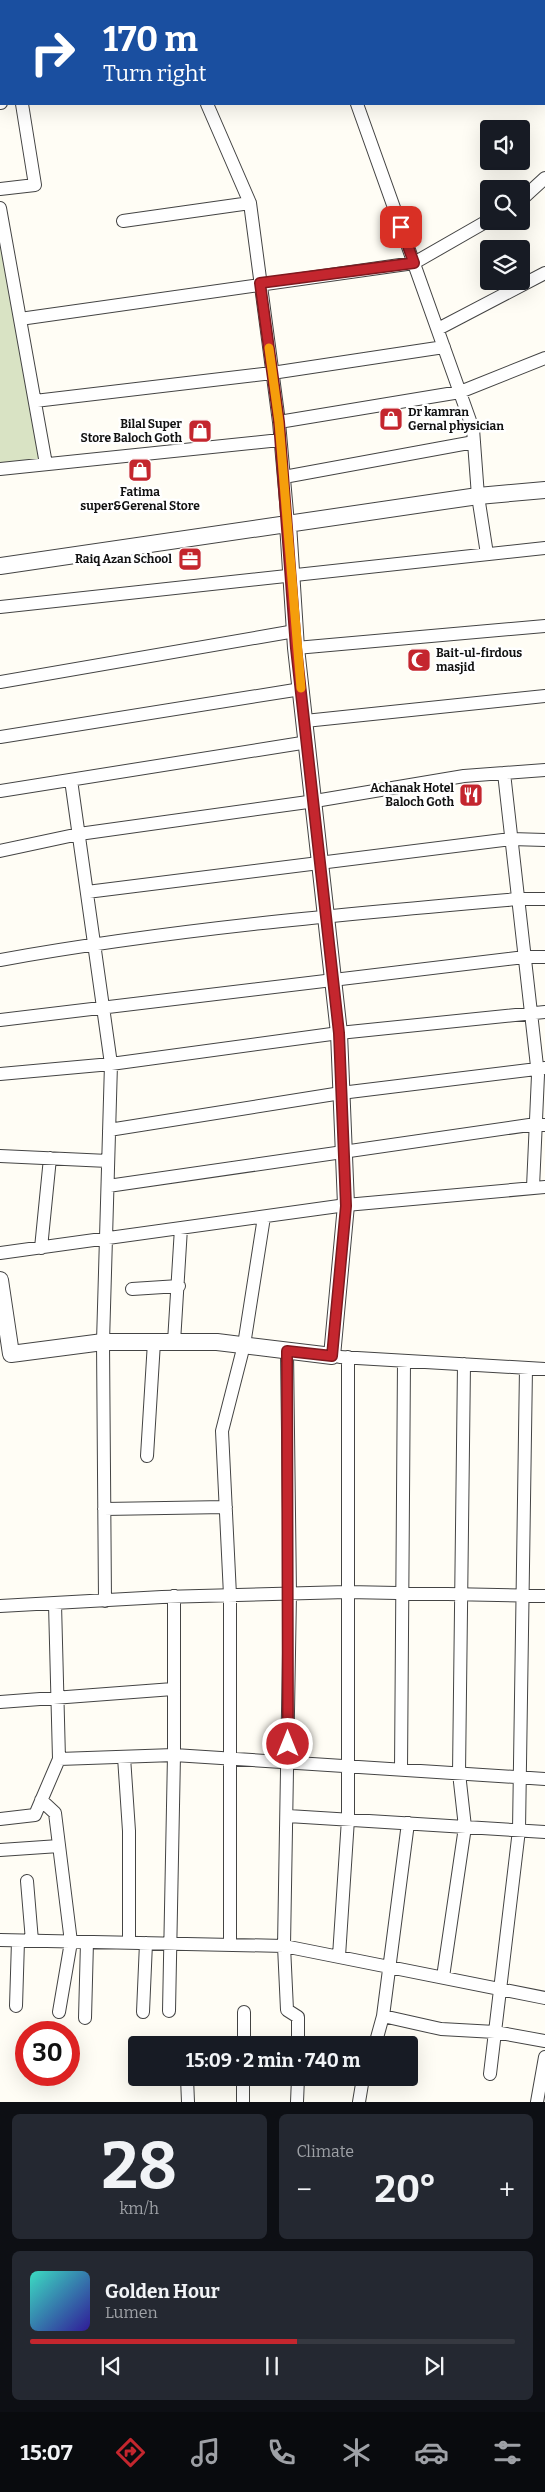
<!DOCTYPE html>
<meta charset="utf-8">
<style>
:root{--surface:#171b24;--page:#242831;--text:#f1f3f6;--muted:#9ea1a6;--line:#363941;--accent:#c4262e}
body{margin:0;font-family:Bitter,serif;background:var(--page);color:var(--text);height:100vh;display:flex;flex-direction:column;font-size:19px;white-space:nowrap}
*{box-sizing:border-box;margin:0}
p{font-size:16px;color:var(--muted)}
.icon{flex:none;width:28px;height:28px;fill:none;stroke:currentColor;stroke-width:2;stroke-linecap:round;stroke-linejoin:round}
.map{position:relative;height:2102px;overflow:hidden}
.drawer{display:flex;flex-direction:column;gap:12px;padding:12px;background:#0d0f14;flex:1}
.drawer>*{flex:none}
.hud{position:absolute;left:0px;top:0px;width:545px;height:105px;box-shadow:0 5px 20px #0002;background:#1a4fa0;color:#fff;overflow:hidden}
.buttons{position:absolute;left:480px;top:120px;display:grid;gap:10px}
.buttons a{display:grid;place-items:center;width:50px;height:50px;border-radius:5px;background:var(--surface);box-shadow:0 5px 20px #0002;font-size:25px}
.speed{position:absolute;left:15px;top:2021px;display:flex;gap:10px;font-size:25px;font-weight:700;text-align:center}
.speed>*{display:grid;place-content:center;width:65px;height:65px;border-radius:50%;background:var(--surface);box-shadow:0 5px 20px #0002;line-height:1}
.speed .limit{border:8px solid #d22;background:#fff;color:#111}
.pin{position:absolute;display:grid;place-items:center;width:42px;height:42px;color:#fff;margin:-21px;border-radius:10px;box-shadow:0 2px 8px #0006}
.me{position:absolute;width:55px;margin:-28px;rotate:0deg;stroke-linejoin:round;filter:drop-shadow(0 0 4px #0008)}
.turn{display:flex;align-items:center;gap:18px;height:105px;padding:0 20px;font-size:22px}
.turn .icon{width:65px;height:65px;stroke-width:2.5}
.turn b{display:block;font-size:35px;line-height:42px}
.big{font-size:38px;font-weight:700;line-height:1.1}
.drawer .widget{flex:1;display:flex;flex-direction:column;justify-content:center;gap:8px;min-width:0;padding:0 18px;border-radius:8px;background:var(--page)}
.drawer .dial{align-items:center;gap:0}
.dial b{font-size:65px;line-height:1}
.song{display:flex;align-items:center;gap:15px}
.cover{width:60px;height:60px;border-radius:8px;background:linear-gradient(135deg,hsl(170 70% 55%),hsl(250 70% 35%))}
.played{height:5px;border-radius:2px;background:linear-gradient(90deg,var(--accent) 55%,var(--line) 55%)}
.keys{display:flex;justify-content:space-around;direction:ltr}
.heat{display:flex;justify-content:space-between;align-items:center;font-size:28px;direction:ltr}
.drawer .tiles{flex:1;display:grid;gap:12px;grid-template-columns:1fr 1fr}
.widget:last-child{grid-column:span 2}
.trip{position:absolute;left:128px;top:2036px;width:290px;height:50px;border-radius:5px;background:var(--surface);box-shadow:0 5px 20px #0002;font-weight:700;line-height:50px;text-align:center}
.menu{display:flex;height:80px;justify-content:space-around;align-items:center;background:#090b0e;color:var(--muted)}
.menu .icon{width:35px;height:35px}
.menu .active{color:var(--accent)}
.menu b{font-size:22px;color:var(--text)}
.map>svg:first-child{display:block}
</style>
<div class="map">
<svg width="545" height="2102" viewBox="0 0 545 2102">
<rect width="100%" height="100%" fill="#fffdf5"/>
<!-- cemetery -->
<path fill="#d9e3c4" d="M 0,243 L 46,464 L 0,469 Z"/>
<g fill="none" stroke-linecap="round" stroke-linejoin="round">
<!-- minor casing -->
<g stroke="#444" stroke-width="14">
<path id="minor" d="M 200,0 L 202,1
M 522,0 L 523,1
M 469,1 L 471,0
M 544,26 L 545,27
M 0,52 L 1,52
M 0,103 L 1,103
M 207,104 L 250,203 L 279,422 L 288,524
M 357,104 L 473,429 L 478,496 L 487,554
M 0,189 L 35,185 L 22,104
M 521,200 L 545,178
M 0,208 L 46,464
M 123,221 L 250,203
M 20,319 L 414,263 L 489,220
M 438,329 L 545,273
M 35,401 L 272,373 L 444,347
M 279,422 L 460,392 L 545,358
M 0,469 L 280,440
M 284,477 L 474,442
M 0,607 L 545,548
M 296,648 L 545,626
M 0,682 L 295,631
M 305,721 L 545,696
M 0,737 L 301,689
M 504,773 L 538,1075 L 533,1187
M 71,780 L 111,1064 L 103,1342 L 105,1601
M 0,791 L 308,742
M 0,851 L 79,834 L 315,801 L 464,776 L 545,770
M 87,892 L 511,839 L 545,840
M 0,960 C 171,929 345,914 518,899 L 545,899
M 0,1020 L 525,957 L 545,957
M 0,1074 L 111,1064 L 339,1033 L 545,1012
M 109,1130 L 341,1093 L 545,1068
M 0,1156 L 108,1161
M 108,1186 L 536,1124 L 545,1125
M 41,1248 L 50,1158
M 0,1253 L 346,1205 L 545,1187
M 132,1289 L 179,1286
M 174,1342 L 181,1228
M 287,1351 L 290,1594 L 284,1946 L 287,2010 L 298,2017 L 298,2045
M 340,1357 L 545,1369
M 147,1456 L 154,1342
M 104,1509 L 226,1507
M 0,1606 L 162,1597 L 347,1592 L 545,1596
M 0,1702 L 173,1689
M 124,1757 L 129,1831 L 129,1943
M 59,1759 L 174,1755 L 545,1779
M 401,1770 L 404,1361
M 41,1800 L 55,1813 L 71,1942 L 59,2012
M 288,1816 L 545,1832
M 0,1819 L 35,1815 L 59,1759 L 55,1604
M 0,1850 L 59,1846
M 27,1881 L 32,1941
M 0,1940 L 284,1946 L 545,1998
M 230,1945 L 230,1595 L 222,1431 L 244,1345 L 264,1217
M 339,1956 L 348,1819 L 348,1357
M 443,1977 L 465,1827 L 459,1773 L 464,1364
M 16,2006 L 18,1941
M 169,2011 L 174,1755 L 174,1596
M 143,2012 L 146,1943
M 383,2016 L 441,2029 L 495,2032 L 545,2041
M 85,2018 L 87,1942
M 244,2045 L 244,2012
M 375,2045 L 383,2016 L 408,1823
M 490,2074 L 519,1830 L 526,1368
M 187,2078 L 188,2102
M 243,2102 L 243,2078
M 297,2102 L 298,2078
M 359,2102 L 363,2078
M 537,2102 L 545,2057"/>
</g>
<!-- tertiary casing -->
<g stroke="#444" stroke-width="18">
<path id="tertiary" d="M 0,566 L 478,496 L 545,490
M 0,1280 L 11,1354 L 103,1342 L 217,1342 L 332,1356 L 346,1205 L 339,1033 L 296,648 L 288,524"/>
</g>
<!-- minor -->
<use href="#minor" stroke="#fff" stroke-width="12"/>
<!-- tertiary -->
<use href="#tertiary" stroke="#fff" stroke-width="16"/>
</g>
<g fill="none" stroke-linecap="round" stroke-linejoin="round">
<!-- route casing -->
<g stroke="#7f191e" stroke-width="12">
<path id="route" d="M 288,1744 L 287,1351 L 332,1356 L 346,1206 L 339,1033 L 296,648 L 279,422 L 260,283 L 414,263 L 401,227"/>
</g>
<!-- route -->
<use href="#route" stroke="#c4262e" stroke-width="9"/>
<!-- slow -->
<path stroke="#f59e0b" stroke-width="9" d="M 269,348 L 279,422 L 301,688"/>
</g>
<!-- icons -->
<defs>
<g id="shop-square" transform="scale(1.25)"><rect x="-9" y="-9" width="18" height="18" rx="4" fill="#c4262e" stroke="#fff"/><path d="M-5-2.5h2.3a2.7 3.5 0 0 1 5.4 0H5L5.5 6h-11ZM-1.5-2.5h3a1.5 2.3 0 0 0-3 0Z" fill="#fff"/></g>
<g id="office-square" transform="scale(1.25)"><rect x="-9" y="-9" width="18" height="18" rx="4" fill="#c4262e" stroke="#fff"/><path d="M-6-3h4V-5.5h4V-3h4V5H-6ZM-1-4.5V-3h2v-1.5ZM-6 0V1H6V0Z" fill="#fff"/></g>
<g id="mosque-square" transform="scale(1.25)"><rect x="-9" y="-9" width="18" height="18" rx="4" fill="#c4262e" stroke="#fff"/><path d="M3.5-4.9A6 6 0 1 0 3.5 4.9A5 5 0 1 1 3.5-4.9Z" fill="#fff"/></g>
<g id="restaurant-square" transform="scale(1.25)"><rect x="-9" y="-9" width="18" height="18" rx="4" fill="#c4262e" stroke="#fff"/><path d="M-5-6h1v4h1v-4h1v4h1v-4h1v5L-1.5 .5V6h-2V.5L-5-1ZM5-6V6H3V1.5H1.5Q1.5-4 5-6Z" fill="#fff"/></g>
</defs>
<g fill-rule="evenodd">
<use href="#shop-square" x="391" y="419"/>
<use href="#shop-square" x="200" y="431"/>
<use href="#shop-square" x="140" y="470"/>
<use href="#office-square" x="190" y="559"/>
<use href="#mosque-square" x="419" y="660"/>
<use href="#restaurant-square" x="471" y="795"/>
</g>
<g text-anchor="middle" stroke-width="5" stroke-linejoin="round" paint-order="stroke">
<!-- poi labels -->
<g font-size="12" font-weight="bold" fill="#111" stroke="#fff" text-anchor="end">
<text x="408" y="416" text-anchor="start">Dr kamran<tspan x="408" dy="14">Gernal physician</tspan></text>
<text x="182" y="428">Bilal Super<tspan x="182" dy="14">Store Baloch Goth</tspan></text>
<text x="140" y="496" text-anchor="middle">Fatima<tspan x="140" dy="14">super&amp;Gerenal Store</tspan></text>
<text x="172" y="563">Raiq Azan School</text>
<text x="436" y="657" text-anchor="start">Bait-ul-firdous<tspan x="436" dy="14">masjid</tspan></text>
<text x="454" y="792">Achanak Hotel<tspan x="454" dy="14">Baloch Goth</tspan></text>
</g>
</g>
</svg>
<div class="buttons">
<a><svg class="icon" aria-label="sound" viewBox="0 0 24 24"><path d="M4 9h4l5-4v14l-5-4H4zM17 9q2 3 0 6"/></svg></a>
<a><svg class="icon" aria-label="search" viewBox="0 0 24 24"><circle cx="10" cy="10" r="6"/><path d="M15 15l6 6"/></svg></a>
<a><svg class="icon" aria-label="layers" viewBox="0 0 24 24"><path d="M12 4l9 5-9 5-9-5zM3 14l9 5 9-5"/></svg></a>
</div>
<div class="speed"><div class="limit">30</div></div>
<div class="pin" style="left:401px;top:227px;background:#d93025"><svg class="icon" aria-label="arrive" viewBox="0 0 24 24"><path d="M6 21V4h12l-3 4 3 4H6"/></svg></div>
<svg class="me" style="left:288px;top:1744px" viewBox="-20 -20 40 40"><circle r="17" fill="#c4262e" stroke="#fff" stroke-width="3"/><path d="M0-11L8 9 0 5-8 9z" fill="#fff"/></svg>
<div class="trip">15:09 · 2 min · 740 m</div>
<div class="hud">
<div class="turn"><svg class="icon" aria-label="right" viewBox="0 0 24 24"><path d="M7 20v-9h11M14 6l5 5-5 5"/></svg><div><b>170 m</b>Turn right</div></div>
</div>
</div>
<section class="drawer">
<div class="tiles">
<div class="widget dial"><b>28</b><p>km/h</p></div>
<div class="widget"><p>Climate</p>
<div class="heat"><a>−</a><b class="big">20°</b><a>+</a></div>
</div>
<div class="widget">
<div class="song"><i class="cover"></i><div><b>Golden Hour</b><p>Lumen</p></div></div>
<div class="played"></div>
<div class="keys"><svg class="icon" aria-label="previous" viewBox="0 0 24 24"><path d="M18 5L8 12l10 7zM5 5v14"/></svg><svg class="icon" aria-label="pause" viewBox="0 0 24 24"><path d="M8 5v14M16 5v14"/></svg><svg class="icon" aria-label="next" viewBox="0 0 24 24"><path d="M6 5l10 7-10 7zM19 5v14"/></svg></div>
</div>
</div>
</section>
<nav class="menu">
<b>15:07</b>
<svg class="icon active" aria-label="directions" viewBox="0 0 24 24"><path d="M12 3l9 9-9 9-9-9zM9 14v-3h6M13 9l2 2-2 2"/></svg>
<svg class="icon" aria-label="music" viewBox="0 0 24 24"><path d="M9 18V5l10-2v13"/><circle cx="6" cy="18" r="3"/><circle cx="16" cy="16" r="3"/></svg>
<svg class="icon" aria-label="phone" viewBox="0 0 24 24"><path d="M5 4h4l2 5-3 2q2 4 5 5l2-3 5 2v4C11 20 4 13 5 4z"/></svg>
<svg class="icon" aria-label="climate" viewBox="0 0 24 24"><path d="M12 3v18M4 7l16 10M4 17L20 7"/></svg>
<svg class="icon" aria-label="car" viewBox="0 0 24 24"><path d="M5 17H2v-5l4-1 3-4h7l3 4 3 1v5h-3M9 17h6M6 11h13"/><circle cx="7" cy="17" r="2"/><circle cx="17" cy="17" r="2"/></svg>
<svg class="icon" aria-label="filters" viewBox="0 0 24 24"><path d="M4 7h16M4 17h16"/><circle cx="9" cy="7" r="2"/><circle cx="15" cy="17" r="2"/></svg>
</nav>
